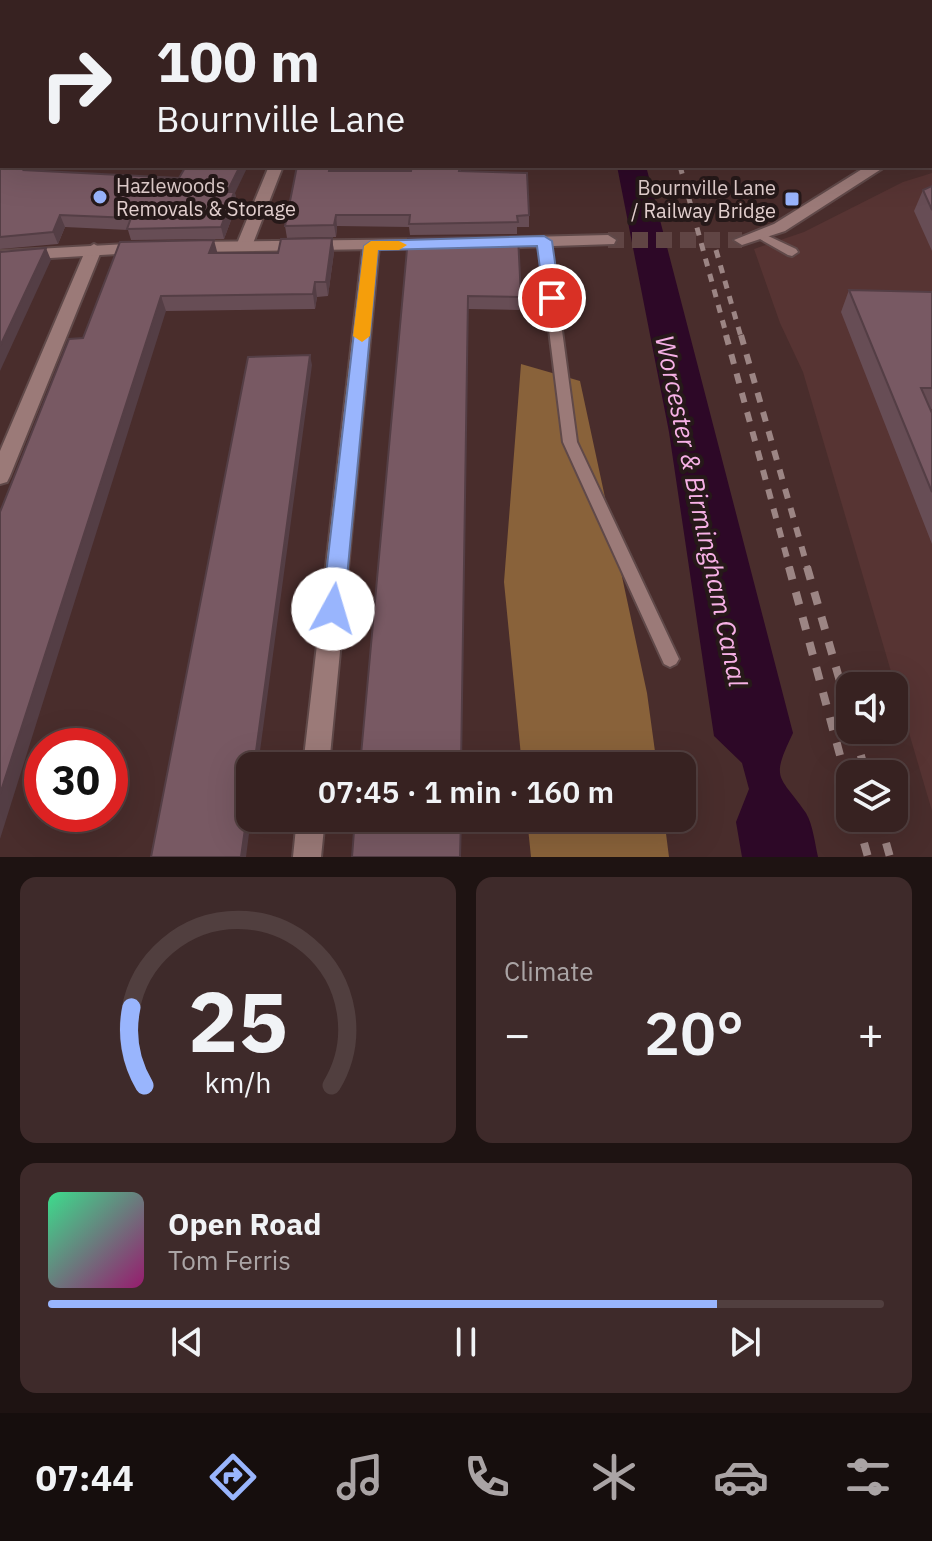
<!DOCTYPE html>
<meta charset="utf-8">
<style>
:root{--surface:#372221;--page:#3e2a2a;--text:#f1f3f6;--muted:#aaa4a5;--line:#513f3f;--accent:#99b5fd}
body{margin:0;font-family:"IBM Plex Sans",sans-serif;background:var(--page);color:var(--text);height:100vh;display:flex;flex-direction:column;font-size:30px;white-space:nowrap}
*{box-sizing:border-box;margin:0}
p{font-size:26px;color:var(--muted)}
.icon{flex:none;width:44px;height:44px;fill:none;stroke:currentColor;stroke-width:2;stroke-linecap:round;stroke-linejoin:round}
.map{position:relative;height:857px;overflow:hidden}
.side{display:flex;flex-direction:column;gap:20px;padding:20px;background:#1e1312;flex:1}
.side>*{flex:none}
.hud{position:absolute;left:0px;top:0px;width:932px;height:168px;box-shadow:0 8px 32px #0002,0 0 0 2px var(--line);background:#372221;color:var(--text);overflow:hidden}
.controls{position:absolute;left:836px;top:672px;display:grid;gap:16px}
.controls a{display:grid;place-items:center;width:72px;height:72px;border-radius:16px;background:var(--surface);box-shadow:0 8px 32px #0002,0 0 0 2px var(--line);font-size:40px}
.speed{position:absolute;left:24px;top:728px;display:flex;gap:16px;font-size:40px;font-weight:700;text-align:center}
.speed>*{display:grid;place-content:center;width:104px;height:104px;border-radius:50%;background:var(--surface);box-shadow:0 8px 32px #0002,0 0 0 2px var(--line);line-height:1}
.speed .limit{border:12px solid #d22;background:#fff;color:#111}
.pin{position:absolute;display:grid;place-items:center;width:68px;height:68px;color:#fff;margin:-34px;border:4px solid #fff;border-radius:50%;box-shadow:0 2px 8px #0007}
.me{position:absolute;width:88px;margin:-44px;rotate:6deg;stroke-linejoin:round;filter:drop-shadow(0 0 6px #0008)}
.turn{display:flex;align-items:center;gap:28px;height:168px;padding:0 24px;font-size:36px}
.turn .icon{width:104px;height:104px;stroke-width:2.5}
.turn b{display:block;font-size:56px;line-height:68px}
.big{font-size:60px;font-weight:600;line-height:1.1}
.side .card{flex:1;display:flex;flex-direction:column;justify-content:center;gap:12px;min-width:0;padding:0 28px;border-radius:16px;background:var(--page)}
.side .dial{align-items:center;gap:0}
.dial svg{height:208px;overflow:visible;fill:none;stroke:var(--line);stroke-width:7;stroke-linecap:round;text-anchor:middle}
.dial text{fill:var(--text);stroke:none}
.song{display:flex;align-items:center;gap:24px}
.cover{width:96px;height:96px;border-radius:12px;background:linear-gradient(135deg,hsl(150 70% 55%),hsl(320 70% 35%))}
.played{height:8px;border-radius:4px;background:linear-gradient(90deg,var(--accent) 80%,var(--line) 80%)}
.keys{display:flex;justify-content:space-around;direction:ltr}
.heat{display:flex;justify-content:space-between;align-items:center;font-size:44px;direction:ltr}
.side .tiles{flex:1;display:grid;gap:20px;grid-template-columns:1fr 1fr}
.card:last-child{grid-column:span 2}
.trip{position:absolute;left:236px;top:752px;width:460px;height:80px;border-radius:16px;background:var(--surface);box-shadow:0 8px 32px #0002,0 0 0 2px var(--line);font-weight:600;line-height:80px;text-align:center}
.tabs{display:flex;height:128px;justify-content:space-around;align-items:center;background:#160e0d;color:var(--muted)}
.tabs .icon{width:56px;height:56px}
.tabs .selected{color:var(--accent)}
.tabs b{font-size:36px;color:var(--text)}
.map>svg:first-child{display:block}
</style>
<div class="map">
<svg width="932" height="857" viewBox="0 0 932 857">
<rect width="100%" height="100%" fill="#492d2c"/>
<!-- built -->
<path fill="#573433" d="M 932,173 L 932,811 L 803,372 L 780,323 L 754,249 L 804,232 L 903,182 Z"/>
<!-- forest -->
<path fill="#89623a" d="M 521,364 L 580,381 L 647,693 L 657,766 L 522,766 L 504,582 Z
M 527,818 L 664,818 L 669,857 L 531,857 Z"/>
<!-- water -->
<path fill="#2d0827" d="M 617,166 L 646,166 L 793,733 C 770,781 779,774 806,813 C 813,825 815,844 818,857 L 742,857 L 736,822 L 749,789 L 742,763 L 714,736 L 669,432 Z"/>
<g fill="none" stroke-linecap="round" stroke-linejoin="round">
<!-- tertiary-tunnel -->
<path stroke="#604544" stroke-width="16" stroke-dasharray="16 8" stroke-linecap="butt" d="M 608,240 L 742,240"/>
<!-- service casing -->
<g stroke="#604949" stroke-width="4">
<path id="service" d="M 764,234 L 796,249 L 798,252 L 792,256 L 788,255 L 760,239 L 758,237 Z
M 544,238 L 550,241 L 577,442 L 679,659 L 676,664 L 670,667 L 664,664 L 563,442 L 538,241 Z"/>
</g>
<!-- minor casing -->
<g stroke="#604949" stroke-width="4">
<path id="minor" d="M 334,0 L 346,0 L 346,2 L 334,2 Z
M 464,0 L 476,0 L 476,2 L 464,2 Z
M 269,166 L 283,166 L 252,246 L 250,250 L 238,250 L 236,246 Z
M 371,241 L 379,246 L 329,766 L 303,766 L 363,246 Z
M 94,244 L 102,249 L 10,476 L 7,482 L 0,484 L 0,451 L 86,249 Z
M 297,818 L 325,818 L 321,857 L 293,857 Z"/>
</g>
<!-- tertiary casing -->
<g stroke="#604949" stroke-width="4">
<path id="tertiary" d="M 930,143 L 932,143 L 932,151 L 930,151 Z
M 867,166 L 886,166 L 785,231 L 742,245 L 734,240 L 774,224 Z
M 608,235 L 616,240 L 614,244 L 493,248 L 485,243 L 493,238 Z
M 433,239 L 439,240 L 441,244 L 439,248 L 189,252 L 181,247 L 189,242 Z
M 145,243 L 151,244 L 153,248 L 151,252 L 0,261 L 0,251 Z"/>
</g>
<!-- service -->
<use href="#service" fill="#9b7a78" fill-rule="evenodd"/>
<!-- minor -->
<use href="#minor" fill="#9b7a78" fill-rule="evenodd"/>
<!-- tertiary -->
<use href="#tertiary" fill="#9b7a78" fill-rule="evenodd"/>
<!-- rail-far2 -->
<path stroke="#9c8584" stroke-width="5" stroke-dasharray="8 8" stroke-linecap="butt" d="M 680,166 L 727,337
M 716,250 L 741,337"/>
<!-- rail-far1 -->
<path stroke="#9c8584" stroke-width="6" stroke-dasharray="10 10" stroke-linecap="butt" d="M 726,335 L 790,569
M 741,335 L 808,569"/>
<!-- rail -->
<path stroke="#9c8584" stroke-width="8" stroke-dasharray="13 13" stroke-linecap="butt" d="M 789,567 L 850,792
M 807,567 L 850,716
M 854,730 L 866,774
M 857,818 L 868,857
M 879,818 L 890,857"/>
</g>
<!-- wall -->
<path fill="#674d55" d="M 490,0 L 551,0 L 551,2 L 490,2 Z
M 0,10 L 2,166 L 40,166 L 37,170 L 235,193 L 237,204 L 224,239 L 131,240 L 128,230 L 65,227 L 58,244 L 0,249 Z
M 297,166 L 336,166 L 334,171 L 411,171 L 412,166 L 462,166 L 461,171 L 529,215 L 529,227 L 517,227 L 517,234 L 410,235 L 409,227 L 337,226 L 336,237 L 287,238 L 285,226 Z
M 932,186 L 932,251 L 914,211 L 923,190 Z
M 332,238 L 334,252 L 328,296 L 317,297 L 315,309 L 166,311 L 83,338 L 218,253 L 278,253 Z
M 408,238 L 521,297 L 520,310 L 468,309 Z
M 849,290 L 932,292 L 932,409 L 930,409 L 932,413 L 932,544 L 841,312 Z"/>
<!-- shaded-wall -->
<path fill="#543e45" d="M 27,166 L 40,166 L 29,181 L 24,170 Z
M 240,166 L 248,166 L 235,193 L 237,204 L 224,239 L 221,227 L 227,192 Z
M 330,166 L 336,166 L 330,183 L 329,171 Z
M 60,215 L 65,227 L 58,244 L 53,232 Z
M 336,215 L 337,226 L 336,237 L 334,225 Z
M 332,238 L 334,252 L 328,296 L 326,282 Z
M 214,240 L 218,255 L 209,253 Z
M 46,248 L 51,260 L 0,371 L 0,346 Z
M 315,282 L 317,297 L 315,309 L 313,294 Z
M 161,296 L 166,311 L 0,839 L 0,794 Z
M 310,355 L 312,365 L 258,766 L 254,766 Z
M 250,794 L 250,818 L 251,818 L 246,857 L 241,857 Z"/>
<!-- building -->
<path fill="#785963" stroke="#543e45" stroke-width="2" d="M 9,0 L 150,0 L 149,2 L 7,2 Z
M 262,0 L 323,0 L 322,2 L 261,2 Z
M 342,0 L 448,0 L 448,2 L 342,2 Z
M 2,8 L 2,166 L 27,166 L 24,170 L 179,178 L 186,166 L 240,166 L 227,192 L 234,192 L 221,227 L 127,229 L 131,218 L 60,215 L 53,232 L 0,237 L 0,10 Z
M 297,166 L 330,166 L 329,171 L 411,171 L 412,166 L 460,166 L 459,171 L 527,173 L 529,215 L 517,216 L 518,222 L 409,224 L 410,215 L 336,215 L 334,225 L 285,226 Z
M 932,186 L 932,210 L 923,190 Z
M 518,236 L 521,297 L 468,296 L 461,766 L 360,766 L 408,238 Z
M 332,238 L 326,282 L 315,282 L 313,294 L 161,296 L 0,794 L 0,512 L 69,339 L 83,338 L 120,242 L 214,240 L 209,253 L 278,253 L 281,239 Z
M 46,248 L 0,346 L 0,252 Z
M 849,290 L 932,292 L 932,388 L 921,388 L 932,413 L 932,492 Z
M 310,355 L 254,766 L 250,766 L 250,794 L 241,857 L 151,857 L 248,357 Z
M 355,818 L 461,818 L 460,857 L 352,857 Z"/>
<!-- route -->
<path fill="#99b5fd" stroke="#6376a4" stroke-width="2" d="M 544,236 L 552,241 L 560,298 L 552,303 L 544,298 L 537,246 L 378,250 L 344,609 L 341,616 L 333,618 L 325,616 L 322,609 L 364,246 L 371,241 Z"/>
<!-- slow -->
<path fill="#f59e0b" d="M 371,241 L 399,241 L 407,245 L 399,250 L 378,250 L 370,336 L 362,342 L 353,336 L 364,246 Z"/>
<!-- markers -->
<g fill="#99b5fd" stroke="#261919" stroke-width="3">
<circle cx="100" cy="197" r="8"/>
<rect x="784" y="191" width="16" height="16" rx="4"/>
</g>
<g text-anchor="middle" stroke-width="8" stroke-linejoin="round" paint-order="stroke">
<!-- far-poi labels -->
<g font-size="20" fill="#e2cfce" stroke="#261919" text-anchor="start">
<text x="116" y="193">Hazlewoods<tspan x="116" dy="23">Removals &amp; Storage</tspan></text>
<text x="776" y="195" text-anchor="end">Bournville Lane<tspan x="776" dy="23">/ Railway Bridge</tspan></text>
</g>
<!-- water labels -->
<g font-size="26" font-style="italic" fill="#f7b1e6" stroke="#261919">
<text transform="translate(701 511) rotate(78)" y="9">Worcester &amp; Birmingham Canal</text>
</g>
</g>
</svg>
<div class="controls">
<a><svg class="icon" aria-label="sound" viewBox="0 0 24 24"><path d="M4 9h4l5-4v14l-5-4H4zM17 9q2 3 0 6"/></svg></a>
<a><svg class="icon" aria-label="layers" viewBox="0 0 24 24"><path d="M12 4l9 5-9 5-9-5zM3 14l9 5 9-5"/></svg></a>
</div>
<div class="speed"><div class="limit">30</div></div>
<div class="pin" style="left:552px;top:298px;background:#d93025"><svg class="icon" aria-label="arrive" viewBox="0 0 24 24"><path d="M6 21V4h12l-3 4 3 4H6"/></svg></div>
<svg class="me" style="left:333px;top:609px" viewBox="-20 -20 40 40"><circle r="19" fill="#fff"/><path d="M0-13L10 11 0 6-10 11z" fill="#99b5fd"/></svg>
<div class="trip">07:45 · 1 min · 160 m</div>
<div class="hud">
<div class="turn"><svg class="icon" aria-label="right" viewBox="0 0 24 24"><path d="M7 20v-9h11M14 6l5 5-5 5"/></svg><div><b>100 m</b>Bournville Lane</div></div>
</div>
</div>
<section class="side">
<div class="tiles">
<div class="card dial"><svg viewBox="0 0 100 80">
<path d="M14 69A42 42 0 1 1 86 69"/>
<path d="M14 69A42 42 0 0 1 9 39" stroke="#99b5fd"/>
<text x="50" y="56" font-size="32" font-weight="700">25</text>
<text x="50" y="72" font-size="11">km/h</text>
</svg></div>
<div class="card"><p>Climate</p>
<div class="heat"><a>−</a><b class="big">20°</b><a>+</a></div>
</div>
<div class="card">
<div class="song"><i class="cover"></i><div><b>Open Road</b><p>Tom Ferris</p></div></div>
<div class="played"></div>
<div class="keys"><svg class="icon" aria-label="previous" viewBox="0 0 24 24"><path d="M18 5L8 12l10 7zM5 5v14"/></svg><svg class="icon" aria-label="pause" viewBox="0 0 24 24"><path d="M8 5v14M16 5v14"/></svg><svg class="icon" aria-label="next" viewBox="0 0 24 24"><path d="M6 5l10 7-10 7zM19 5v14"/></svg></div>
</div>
</div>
</section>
<nav class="tabs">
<b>07:44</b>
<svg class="icon selected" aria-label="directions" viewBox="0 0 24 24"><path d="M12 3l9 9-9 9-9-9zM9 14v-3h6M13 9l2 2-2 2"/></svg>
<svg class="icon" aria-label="music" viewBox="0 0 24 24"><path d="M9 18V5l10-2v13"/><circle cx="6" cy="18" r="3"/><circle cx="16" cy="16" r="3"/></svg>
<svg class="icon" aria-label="phone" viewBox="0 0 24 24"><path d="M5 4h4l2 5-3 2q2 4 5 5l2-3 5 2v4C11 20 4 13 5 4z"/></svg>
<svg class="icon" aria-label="climate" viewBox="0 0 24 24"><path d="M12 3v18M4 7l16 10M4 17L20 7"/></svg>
<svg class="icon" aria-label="car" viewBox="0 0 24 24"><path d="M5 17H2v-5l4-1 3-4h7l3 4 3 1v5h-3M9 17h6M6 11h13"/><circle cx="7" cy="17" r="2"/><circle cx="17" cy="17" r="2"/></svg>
<svg class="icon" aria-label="filters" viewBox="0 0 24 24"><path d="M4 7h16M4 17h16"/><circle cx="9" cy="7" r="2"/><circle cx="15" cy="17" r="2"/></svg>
</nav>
